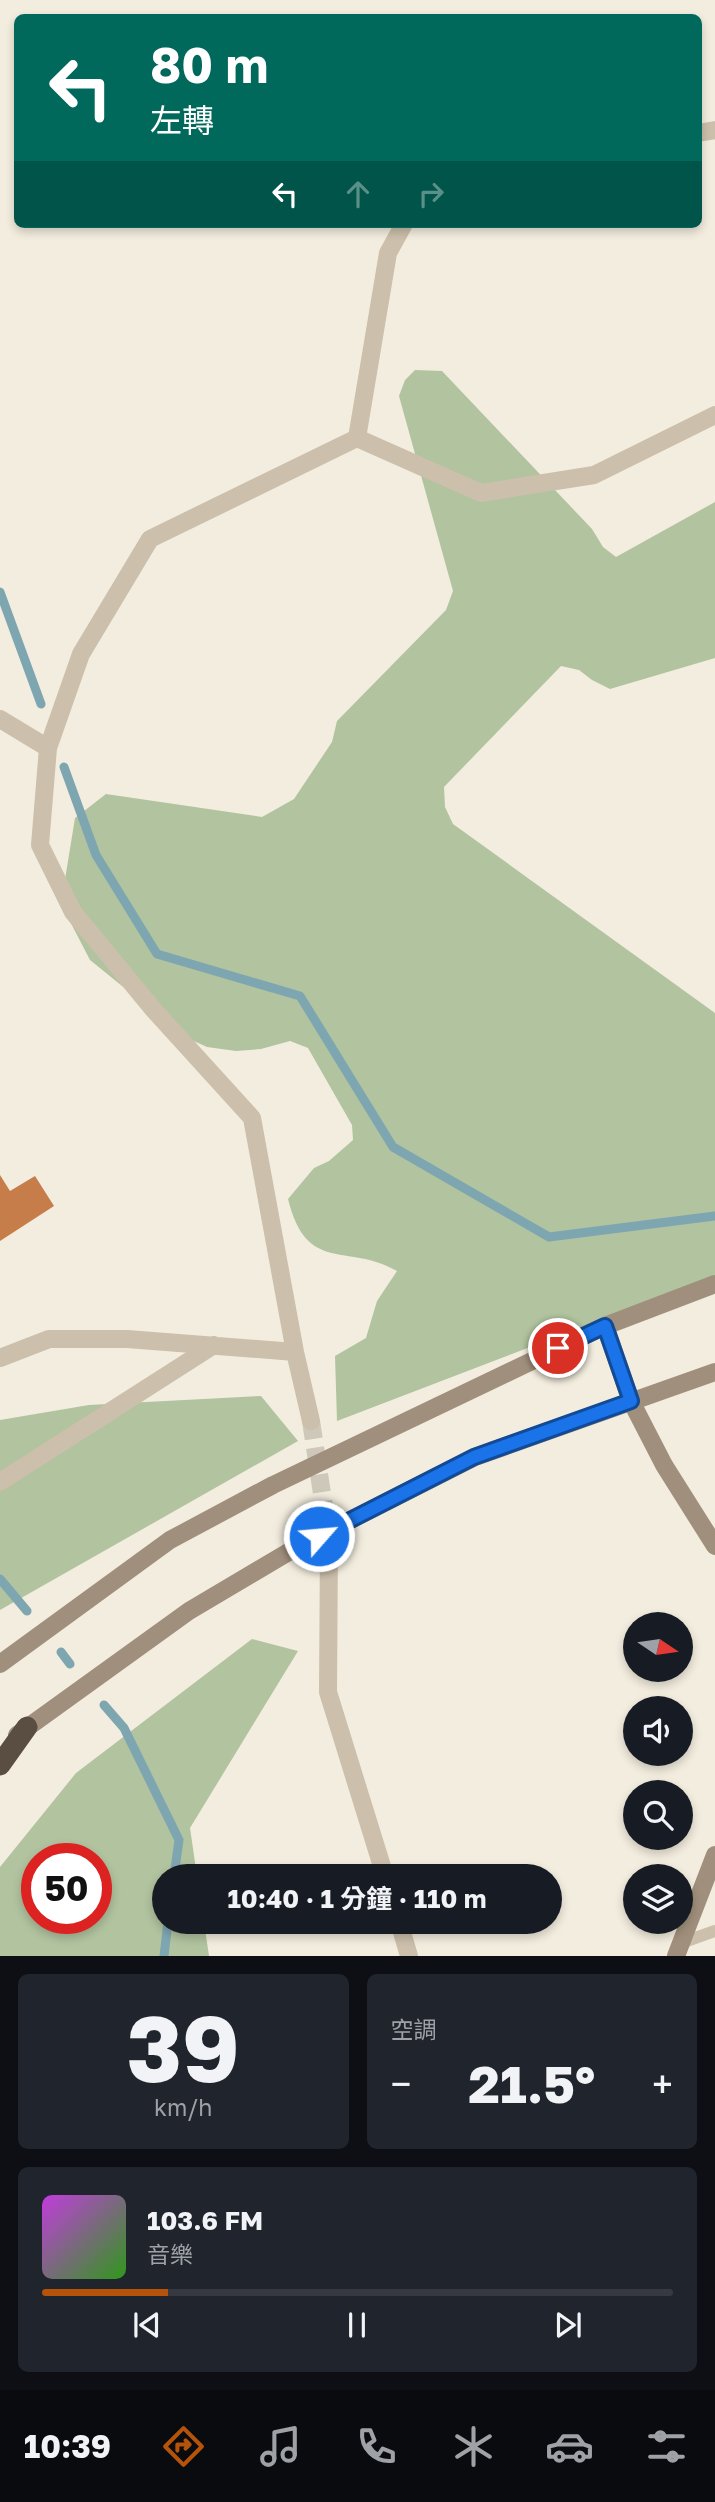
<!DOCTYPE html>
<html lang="zh-TW">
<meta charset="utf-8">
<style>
:root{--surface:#171b24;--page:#20242c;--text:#f1f3f6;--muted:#9ea1a6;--line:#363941;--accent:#b45309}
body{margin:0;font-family:"Golos Text","Noto Sans TC",sans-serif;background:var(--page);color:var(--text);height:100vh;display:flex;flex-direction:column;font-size:26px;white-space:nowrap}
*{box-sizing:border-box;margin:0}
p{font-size:23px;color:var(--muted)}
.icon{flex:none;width:38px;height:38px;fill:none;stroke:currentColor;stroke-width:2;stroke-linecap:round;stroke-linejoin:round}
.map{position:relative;height:1956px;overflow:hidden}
.side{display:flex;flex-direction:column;gap:18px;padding:18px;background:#0d0f14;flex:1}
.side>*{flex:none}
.banner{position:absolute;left:14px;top:14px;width:688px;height:214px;border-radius:10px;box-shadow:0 4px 10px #0003;background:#00695c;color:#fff;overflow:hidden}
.needle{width:46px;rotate:103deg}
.fabs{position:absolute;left:623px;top:1612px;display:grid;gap:14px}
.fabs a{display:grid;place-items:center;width:70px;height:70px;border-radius:50%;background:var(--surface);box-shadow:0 4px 10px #0003;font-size:35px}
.speed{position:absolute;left:21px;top:1843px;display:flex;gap:14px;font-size:35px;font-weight:700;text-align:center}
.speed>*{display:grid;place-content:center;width:91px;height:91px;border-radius:50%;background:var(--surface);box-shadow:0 4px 10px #0003;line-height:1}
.speed .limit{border:10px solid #d22;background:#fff;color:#111}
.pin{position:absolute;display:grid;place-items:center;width:60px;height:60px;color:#fff;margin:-30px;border:4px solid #fff;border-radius:50%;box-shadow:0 2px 7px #0007}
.me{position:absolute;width:77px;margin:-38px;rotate:63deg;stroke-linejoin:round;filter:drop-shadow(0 0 5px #0008)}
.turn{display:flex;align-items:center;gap:24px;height:147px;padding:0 21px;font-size:32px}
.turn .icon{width:91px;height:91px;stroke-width:2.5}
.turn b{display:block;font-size:49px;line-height:60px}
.lanes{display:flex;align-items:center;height:66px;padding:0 21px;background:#0003;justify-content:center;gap:35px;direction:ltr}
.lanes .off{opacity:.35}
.big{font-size:52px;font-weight:700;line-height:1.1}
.side .card{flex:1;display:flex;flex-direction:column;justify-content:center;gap:10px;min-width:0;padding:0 24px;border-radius:10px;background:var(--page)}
.side .dial{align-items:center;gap:0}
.dial b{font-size:91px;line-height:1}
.song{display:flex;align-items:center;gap:21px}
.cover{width:84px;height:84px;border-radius:10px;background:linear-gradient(135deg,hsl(290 70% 55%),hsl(110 70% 35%))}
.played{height:7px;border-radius:4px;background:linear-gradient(90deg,var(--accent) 20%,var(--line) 20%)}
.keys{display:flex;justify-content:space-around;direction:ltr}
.heat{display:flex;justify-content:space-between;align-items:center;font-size:38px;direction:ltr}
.side .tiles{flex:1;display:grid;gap:18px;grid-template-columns:1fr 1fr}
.card:last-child{grid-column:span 2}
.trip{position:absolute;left:152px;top:1864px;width:410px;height:70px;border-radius:35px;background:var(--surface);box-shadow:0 4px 10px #0003;font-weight:700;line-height:70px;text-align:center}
.menu{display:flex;height:112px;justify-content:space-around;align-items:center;background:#090b0e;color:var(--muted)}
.menu .icon{width:49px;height:49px}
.menu .on{color:var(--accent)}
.menu b{font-size:32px;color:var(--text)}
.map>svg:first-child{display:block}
</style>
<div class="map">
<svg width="715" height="1956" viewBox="0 0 715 1956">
<rect width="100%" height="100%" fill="#f3eddf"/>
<!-- green -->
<path fill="#b1c39f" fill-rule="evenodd" d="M 415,370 L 442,371 L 592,529 L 603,547 L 616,557 L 715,502 L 715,658 L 610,689 L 592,680 L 579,670 L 561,666 L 444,787 L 445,807 L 453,824 L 715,1013 L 715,1276 L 337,1421 L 335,1356 L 366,1338 L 377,1301 L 397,1271 C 346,1242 307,1275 288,1199 L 314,1168 L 329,1161 L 353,1140 L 352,1125 L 308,1048 L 290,1041 L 261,1049 L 236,1051 L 207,1047 L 185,1037 L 90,960 L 61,904 L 75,818 L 106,794 L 262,817 L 294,799 L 332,742 L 337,721 L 446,610 L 453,591 L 399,396 L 405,380 Z
M 261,1396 L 298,1441 L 0,1610 L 0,1420 L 89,1405 Z
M 252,1639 L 298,1651 L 190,1828 L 197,1876 L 164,1876 L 164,1922 L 204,1922 L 209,1956 L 0,1956 L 0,1867 L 76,1773 ZM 37,1858 L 96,1858 L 96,1918 L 37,1918 Z"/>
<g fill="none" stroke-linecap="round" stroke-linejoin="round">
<!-- stream -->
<path stroke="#7ea6b1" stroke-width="9" d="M 0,592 L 41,704
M 64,767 L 96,855 L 157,954 L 300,996 L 393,1147 L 549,1237 L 715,1216
M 0,1579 L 27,1611
M 61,1652 L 70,1664
M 104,1705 L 124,1728 L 179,1840 L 174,1876
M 164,1956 L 168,1922"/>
</g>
<!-- building -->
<path fill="#c67d4a" d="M 0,1175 L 10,1191 L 35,1176 L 54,1206 L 0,1241 Z"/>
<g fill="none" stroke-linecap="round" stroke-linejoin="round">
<!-- street-tunnel -->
<path stroke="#cec8bb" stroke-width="18" stroke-dasharray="18 9" stroke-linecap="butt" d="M 311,1421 L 329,1540"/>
<!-- lane -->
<path stroke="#ccbfab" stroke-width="12" d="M 681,1943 L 715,1931"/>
<!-- street -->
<path stroke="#ccbfab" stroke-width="18" d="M 698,133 L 715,130
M 357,438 L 388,253 L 404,224
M 0,719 L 48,748
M 0,1358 L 49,1339 L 127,1339 L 295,1352
M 311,1421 L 295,1352 L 252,1118 L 153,1009 L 73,912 L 40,845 L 48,748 L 81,654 L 150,539 L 357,438 L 481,493 L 594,475 L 715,415
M 0,1482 L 214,1345
M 329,1540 L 328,1692 L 385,1876
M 399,1922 L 409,1956"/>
<!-- secondary -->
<path stroke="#a08f7c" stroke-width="18" d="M 605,1326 L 631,1401 L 664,1465 L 715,1546
M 0,1664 L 170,1540 L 273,1485 L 605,1326 L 715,1284
M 17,1735 L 189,1611 L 297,1547 L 475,1457 L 715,1372
M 676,1956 L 715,1855"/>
<!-- highway -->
<path stroke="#5a4d41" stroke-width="21" d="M 0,1765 L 27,1727"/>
</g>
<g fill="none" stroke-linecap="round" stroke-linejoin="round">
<!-- route casing -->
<g stroke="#114b97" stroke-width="18">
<path id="route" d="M 319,1536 L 474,1457 L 631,1401 L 605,1326 L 558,1348"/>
</g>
<!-- route -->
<use href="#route" stroke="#1a73e8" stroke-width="12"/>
</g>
</svg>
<div class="fabs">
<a><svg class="needle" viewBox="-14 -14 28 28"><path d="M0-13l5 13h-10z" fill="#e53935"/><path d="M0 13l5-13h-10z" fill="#9ea1a6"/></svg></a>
<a><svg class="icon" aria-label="sound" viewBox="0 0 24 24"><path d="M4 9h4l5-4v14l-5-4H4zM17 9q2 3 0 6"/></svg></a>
<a><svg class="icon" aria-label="search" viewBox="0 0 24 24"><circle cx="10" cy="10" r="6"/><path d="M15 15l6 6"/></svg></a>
<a><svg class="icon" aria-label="layers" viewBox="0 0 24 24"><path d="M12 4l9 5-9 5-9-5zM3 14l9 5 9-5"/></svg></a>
</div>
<div class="speed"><div class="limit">50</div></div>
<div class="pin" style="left:558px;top:1348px;background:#d93025"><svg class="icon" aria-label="arrive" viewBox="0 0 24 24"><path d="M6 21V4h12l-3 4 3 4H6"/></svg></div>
<svg class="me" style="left:319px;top:1536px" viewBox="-20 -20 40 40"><circle r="17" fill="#1a73e8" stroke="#fff" stroke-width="3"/><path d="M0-11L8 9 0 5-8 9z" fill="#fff"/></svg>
<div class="trip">10:40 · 1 分鐘 · 110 m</div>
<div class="banner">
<div class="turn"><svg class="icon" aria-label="left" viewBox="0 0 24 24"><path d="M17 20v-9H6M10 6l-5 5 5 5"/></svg><div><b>80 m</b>左轉</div></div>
<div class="lanes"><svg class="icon" aria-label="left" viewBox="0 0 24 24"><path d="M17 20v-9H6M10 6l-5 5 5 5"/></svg><svg class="icon off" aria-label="ahead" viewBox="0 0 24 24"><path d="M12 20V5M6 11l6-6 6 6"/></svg><svg class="icon off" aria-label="right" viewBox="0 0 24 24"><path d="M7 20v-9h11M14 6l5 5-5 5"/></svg></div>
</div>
</div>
<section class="side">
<div class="tiles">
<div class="card dial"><b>39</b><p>km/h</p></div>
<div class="card"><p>空調</p>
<div class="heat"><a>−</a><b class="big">21.5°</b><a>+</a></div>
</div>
<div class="card">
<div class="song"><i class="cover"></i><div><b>103.6 FM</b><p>音樂</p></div></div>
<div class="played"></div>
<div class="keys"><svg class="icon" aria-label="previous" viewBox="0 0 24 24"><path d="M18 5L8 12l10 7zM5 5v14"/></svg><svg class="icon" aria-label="pause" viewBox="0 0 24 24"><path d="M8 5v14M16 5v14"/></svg><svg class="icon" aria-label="next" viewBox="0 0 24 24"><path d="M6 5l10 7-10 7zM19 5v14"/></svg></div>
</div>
</div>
</section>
<nav class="menu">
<b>10:39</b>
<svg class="icon on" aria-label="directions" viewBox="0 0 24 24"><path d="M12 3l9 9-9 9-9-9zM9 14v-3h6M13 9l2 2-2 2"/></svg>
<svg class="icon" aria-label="music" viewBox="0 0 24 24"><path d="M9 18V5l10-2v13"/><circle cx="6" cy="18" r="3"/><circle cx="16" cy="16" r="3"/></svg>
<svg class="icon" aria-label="phone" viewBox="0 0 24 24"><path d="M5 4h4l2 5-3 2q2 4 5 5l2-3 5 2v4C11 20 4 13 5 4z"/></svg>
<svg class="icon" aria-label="climate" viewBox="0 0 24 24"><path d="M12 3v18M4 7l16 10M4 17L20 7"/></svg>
<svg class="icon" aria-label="car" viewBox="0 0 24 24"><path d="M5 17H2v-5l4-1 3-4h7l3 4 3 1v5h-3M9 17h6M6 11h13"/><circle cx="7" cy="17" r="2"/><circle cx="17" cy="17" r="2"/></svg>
<svg class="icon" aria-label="filters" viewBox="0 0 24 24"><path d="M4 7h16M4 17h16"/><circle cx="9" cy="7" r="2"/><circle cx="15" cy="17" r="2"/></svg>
</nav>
